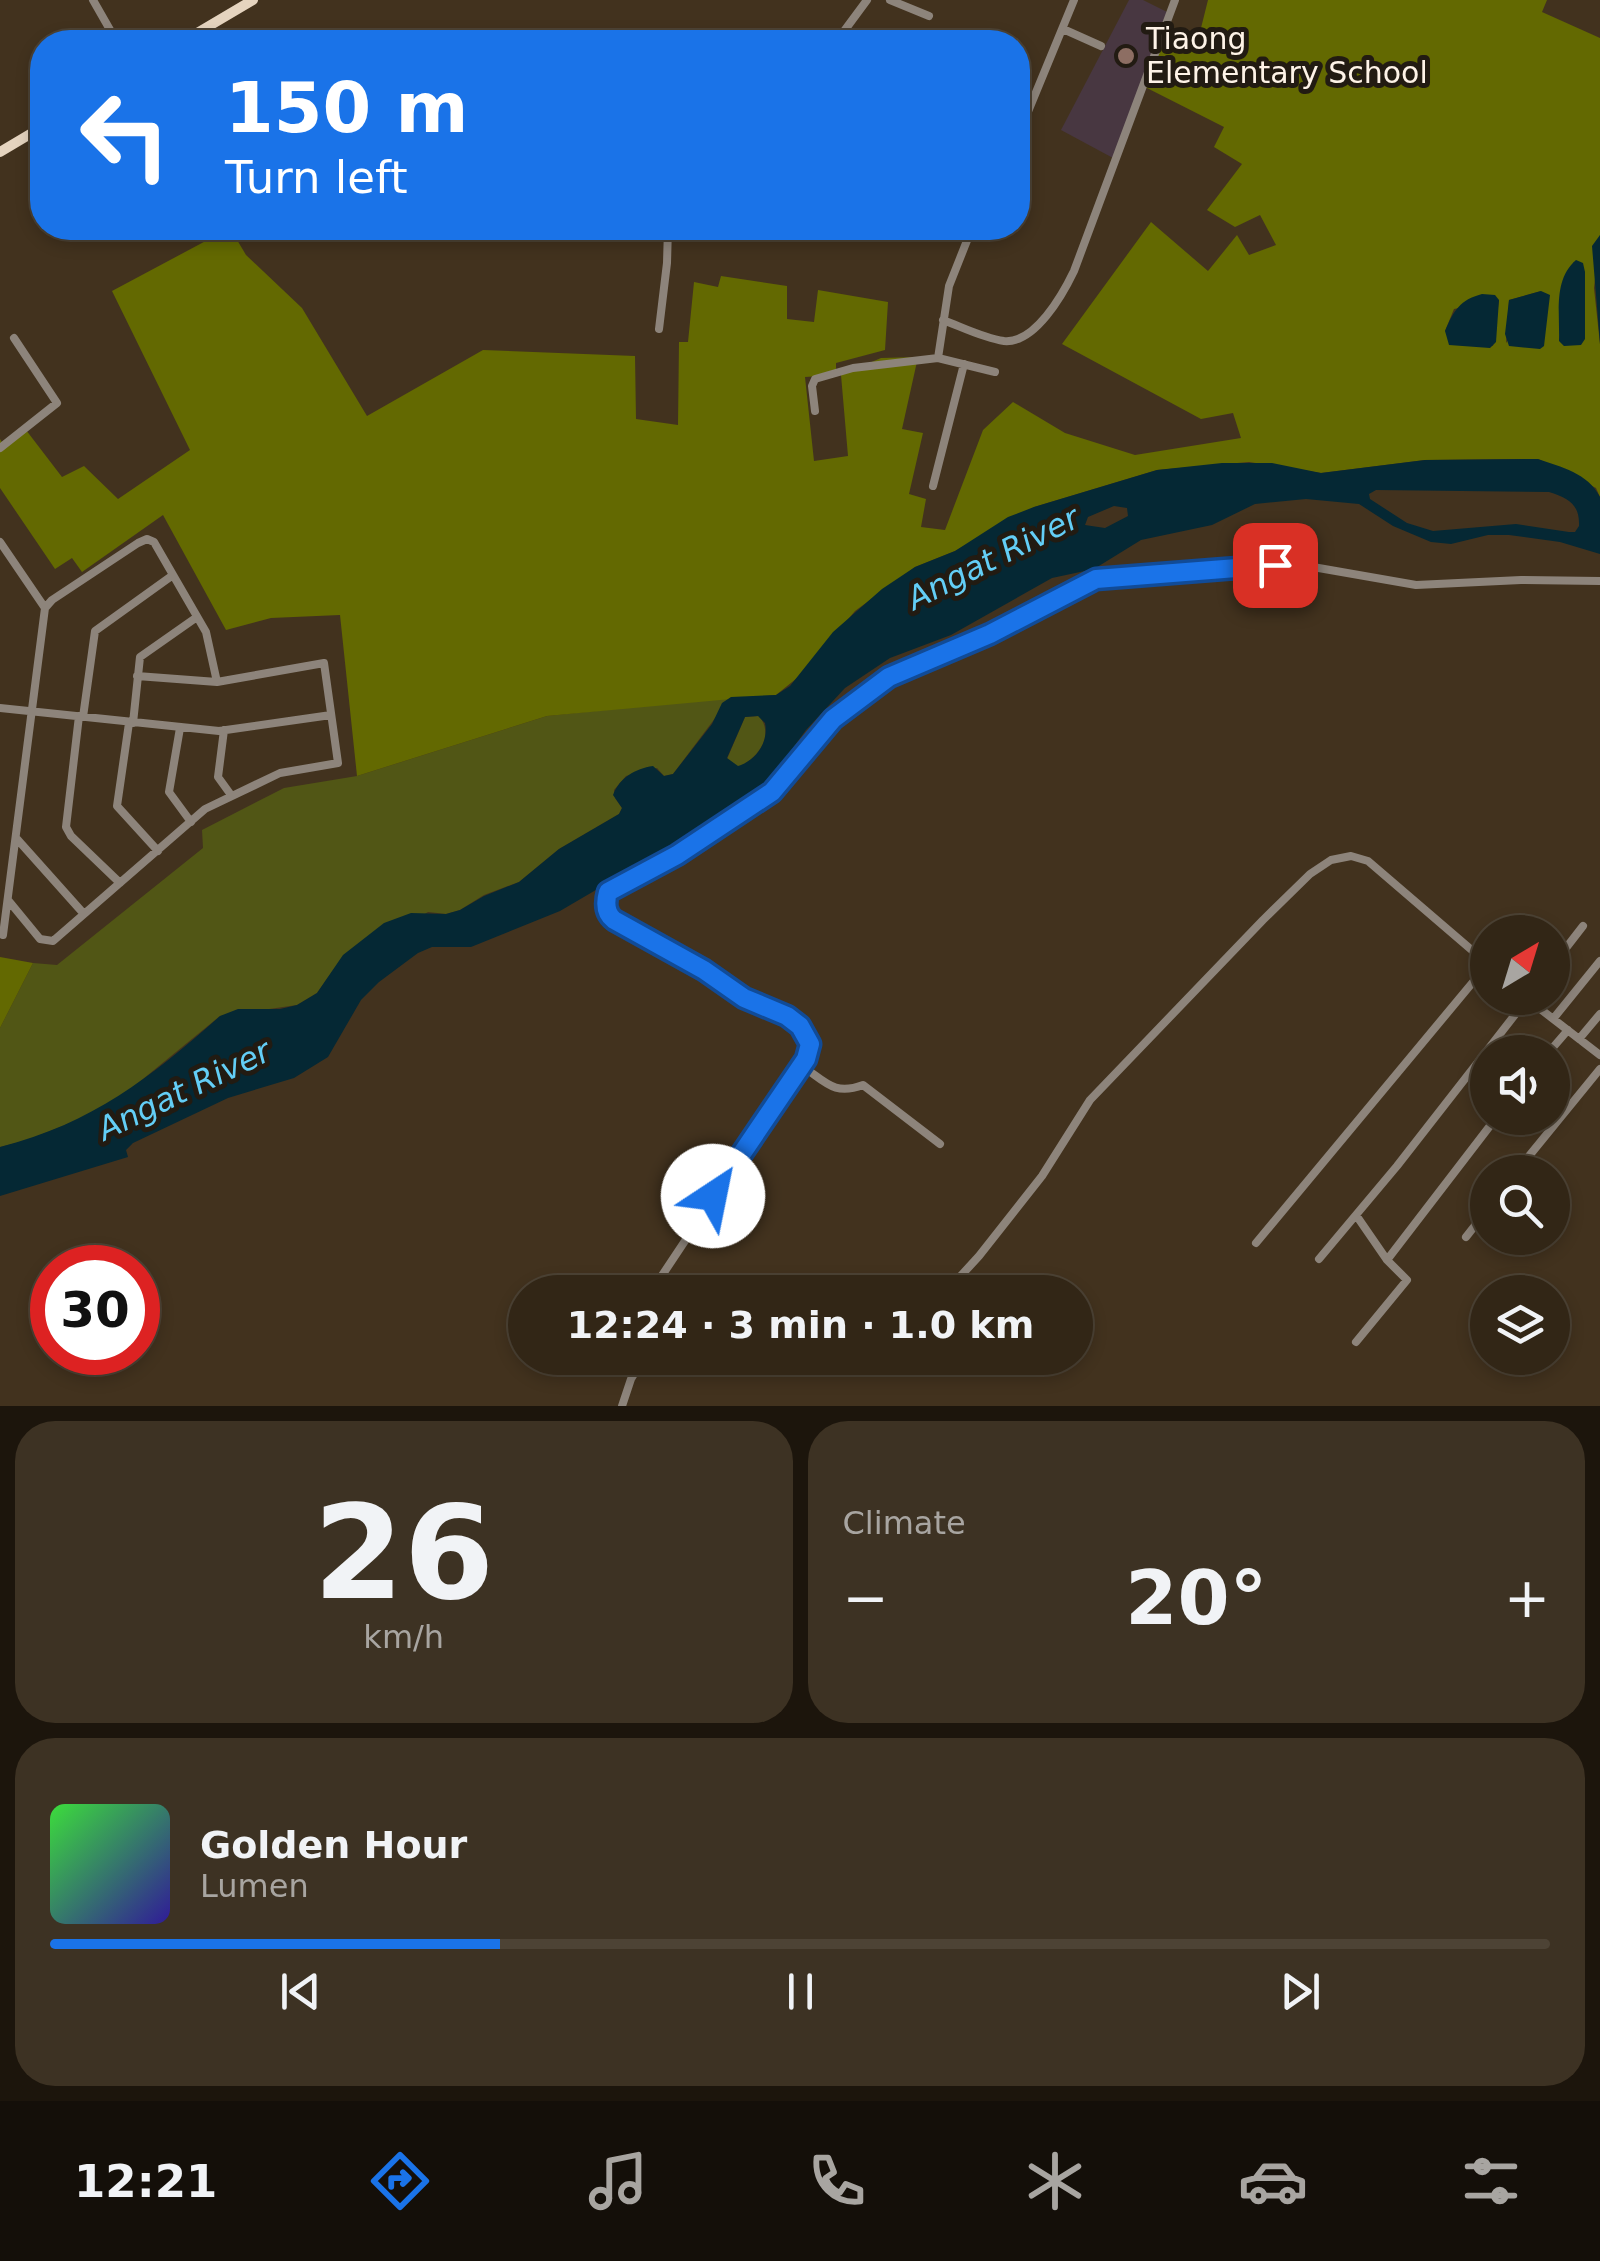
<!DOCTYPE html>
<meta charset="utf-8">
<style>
:root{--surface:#322616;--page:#3d3223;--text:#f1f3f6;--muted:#a8a5a1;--line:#4d4335;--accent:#1a73e8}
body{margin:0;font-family:"DejaVu Sans",sans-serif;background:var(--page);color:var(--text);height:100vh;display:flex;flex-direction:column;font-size:38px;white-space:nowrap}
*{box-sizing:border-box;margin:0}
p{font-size:32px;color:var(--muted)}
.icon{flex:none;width:55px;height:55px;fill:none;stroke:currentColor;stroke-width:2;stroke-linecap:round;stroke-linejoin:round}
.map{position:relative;height:1406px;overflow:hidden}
.side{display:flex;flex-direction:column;gap:15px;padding:15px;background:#1c150c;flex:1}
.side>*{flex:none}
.top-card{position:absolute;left:30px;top:30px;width:1000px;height:210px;border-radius:40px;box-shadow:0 5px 15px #0003,0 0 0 2px var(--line);background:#1a73e8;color:#fff;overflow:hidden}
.needle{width:65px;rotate:38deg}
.fabs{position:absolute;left:1470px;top:915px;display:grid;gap:20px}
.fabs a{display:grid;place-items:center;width:100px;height:100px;border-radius:50%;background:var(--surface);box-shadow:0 5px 15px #0003,0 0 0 2px var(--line);font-size:50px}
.speed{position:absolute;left:30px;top:1245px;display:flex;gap:20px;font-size:50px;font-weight:700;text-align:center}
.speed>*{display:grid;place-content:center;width:130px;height:130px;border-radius:50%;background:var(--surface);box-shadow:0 5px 15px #0003,0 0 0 2px var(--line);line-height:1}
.speed .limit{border:15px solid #d22;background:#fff;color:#111}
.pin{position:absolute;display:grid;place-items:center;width:85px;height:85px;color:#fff;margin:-42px;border-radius:20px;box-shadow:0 5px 15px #0006}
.me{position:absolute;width:110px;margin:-55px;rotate:34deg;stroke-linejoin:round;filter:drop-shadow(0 0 8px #0008)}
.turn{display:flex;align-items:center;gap:35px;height:210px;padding:0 30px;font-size:45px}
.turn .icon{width:130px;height:130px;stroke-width:2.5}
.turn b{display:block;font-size:70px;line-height:85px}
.big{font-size:75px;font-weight:700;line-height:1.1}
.side .tile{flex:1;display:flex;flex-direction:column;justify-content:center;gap:15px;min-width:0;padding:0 35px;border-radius:40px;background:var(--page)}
.side .dial{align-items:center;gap:0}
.dial b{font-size:130px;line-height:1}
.song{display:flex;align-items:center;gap:30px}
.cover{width:120px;height:120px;border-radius:15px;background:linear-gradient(135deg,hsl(120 70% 55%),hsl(250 70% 35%))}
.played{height:10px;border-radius:5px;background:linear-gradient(90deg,var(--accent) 30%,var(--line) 30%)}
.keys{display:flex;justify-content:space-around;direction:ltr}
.heat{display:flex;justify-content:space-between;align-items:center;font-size:55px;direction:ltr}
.side .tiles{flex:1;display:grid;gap:15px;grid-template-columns:1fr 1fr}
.tile:last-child{grid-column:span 2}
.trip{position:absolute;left:508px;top:1275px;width:585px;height:100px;border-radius:50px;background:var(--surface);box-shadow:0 5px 15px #0003,0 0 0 2px var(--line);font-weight:700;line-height:100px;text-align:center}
.dock{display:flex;height:160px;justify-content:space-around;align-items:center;background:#140f09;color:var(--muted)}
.dock .icon{width:70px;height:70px}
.dock .on{color:var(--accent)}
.dock b{font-size:45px;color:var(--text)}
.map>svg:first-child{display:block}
</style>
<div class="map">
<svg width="1600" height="1406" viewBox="0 0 1600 1406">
<rect width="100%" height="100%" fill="#42321e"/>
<!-- education -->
<path fill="#483741" d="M 1129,0 L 1143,0 L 1169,13 L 1113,158 L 1061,130 Z"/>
<!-- green -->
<path fill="#515615" d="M 731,697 L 673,774 L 664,776 L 657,768 L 626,776 L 614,790 L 615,798 L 622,808 L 619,814 L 559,849 L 519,882 L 484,895 L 460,910 L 446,914 L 428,912 L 334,969 L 317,993 L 297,1005 L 220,1016 L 121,1097 L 90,1115 L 28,1140 L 0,1147 L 0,1028 L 33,963 L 57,965 L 203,848 L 202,830 L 284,788 L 357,776 L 547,716 Z
M 759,716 C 775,735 758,759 738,767 L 727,759 L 745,717 Z"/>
<!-- forest -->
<path fill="#636901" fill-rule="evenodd" d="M 1208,0 L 1547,0 L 1542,12 L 1600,38 L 1600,235 L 1594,288 L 1600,344 L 1600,497 L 1596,488 L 1538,459 L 1425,460 L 1321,473 L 1249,462 L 1157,470 L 1034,507 L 955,551 L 915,567 L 855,611 L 802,674 L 776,695 L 547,716 L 357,776 L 340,615 L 271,618 L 226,630 L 163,515 L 82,572 L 72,558 L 55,569 L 0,488 L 0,439 L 3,444 L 26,430 L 62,477 L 84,466 L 118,499 L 190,450 L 112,291 L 230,228 L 246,255 L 302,308 L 367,416 L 483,350 L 635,356 L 636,419 L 678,425 L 679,342 L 688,342 L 694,282 L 718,287 L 721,276 L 787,286 L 787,319 L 814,322 L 818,290 L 888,302 L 885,350 L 836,363 L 836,375 L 805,377 L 814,461 L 848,456 L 841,375 L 881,358 L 918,357 L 902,429 L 923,433 L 909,494 L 926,499 L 921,527 L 945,530 L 983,430 L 1013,402 L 1065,433 L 1135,455 L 1241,438 L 1233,413 L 1201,419 L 1062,344 L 1151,222 L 1208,271 L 1237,235 L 1249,255 L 1276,245 L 1260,215 L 1235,227 L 1207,210 L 1242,164 L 1214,147 L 1224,127 L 1141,85 L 1164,26 L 1199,36 ZM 1573,262 L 1585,272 L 1585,339 ZM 1541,291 L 1506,343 L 1509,300 ZM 1499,300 L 1493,346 L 1445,331 L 1454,309 Z
M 0,957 L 33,963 L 0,1028 Z"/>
<!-- water -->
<path fill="#052834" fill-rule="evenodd" d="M 1600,235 L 1600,344 L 1592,246 Z
M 1576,260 L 1583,263 L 1585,272 L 1585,339 L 1581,345 L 1564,346 L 1559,341 C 1560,313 1553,280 1576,260 Z
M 1541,291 L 1550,295 L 1544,346 L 1540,349 L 1509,346 L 1505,334 L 1509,300 Z
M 1482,294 L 1495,295 L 1499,300 L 1496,342 L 1490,348 L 1449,345 L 1445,331 C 1454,310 1460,300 1482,294 Z
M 1538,459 C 1561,467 1588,473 1600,497 L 1600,554 L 1560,542 L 1509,535 L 1488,535 L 1451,544 L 1431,542 L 1393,526 L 1359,504 L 1306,499 L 1255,504 L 1212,525 L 1141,540 L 1094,569 L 1052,578 L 951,635 L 890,658 L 845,688 L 806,730 L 766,785 L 729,812 L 560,911 L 471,947 L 432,947 L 418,953 L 379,982 L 361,1000 L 328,1057 L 294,1078 L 228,1098 L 133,1143 L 126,1150 L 128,1157 L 0,1196 L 0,1147 C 93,1123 150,1078 220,1016 L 238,1009 L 280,1009 L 297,1005 L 317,993 L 343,955 L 384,923 L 411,913 L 446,914 L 460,910 L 484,896 L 519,882 L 559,849 L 619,814 L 622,808 L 613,795 C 620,777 635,769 653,766 L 664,776 L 673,774 L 712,724 L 722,703 L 731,697 L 776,695 L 790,686 L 833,632 L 882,589 L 915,567 L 955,551 L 1008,517 L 1034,507 L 1157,470 L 1222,463 L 1272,463 L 1321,473 L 1425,460 ZM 1376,490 L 1549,492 C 1568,498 1580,504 1579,526 L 1575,532 L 1569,532 L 1516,524 L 1433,531 L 1407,523 L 1370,499 L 1369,494 ZM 1114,506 L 1127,508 L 1128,516 L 1105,528 L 1085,525 L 1088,517 ZM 758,716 L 765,723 C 769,742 756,761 738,766 L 727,758 L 745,717 Z"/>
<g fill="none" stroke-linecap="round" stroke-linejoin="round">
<!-- minor -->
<path stroke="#8d847b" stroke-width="8" d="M 93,0 L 117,42
M 890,0 L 929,16
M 1063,29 L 1101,46
M 836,42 L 867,0
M 1018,136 L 1074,0
M 943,320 C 962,327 983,338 1004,341 C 1035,344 1063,294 1074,271 L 1175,0
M 659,329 L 667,263 L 668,228
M 938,358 L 949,286 L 972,228
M 815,411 L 812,386 L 815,379 L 853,368 L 938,358 L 995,372
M 0,448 L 57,403 L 14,338
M 933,486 L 964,364
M 0,542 L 45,608
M 0,708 L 219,731 L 331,715
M 79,716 L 66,827 L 71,836 L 120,883
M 83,717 L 95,631 L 173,575
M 129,723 L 117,806 L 158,851
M 133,723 L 140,657 L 197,617
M 180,728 L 169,792 L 191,822
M 224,730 L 218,777 L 231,795
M 17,839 L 84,914
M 8,900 L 40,939 L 53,941 L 205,809 L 280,773 L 338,763 L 324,663 L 217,682 L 137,676
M 3,935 L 45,608 L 52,600 L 138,543 L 147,539 L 154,542 L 206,632 L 217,682
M 1552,966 L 1583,926
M 1526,998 L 1600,1055
M 1553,1019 L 1600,961
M 1579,1039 L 1600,1014
M 1549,1052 L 1568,1030
M 802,1066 C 826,1082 834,1096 863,1085 L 940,1144
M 1516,1172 L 1600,1069
M 1466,1237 L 1488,1209
M 1319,1259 L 1397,1166 L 1528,998
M 1387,1260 L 1496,1118
M 651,1292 L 806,1059 L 810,1044 L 800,1026 L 787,1017 L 744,997 L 704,970 L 614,921 C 605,913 604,903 608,892 L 677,855 L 772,792 L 785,780 L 833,719 L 870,689 L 1104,577 L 1290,563 L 1416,585 L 1521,580 L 1600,581
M 946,1292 L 979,1256 L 1042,1176 L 1090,1100 L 1263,920 L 1310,874 L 1331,860 L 1351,856 L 1368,861 L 1488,964 L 1256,1243
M 1356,1342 L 1407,1280 L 1387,1260 L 1356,1215
M 622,1406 L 631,1379 L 644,1358"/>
<!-- major -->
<path stroke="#e5d4bf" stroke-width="10" d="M 182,42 L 253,0
M 0,152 L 42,127"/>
</g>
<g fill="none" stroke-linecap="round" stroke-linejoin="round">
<!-- route casing -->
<g stroke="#114b97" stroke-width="25">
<path id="route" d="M 713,1196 L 806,1059 L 810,1044 L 800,1026 L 787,1016 L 744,998 L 704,970 L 614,920 C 605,913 605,903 608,892 L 677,855 L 772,792 L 833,719 L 889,677 L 990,634 L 1096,579 L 1275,565"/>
</g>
<!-- route -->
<use href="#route" stroke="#1a73e8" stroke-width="18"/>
</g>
<!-- markers -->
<circle fill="#8d6e63" stroke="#221b12" stroke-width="4" cx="1126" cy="56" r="10"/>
<g text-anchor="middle" stroke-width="10" stroke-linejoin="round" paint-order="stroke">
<!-- poi labels -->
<g font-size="30" fill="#fef3e7" stroke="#221b12" text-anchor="start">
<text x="1146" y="49">Tiaong<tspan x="1146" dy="34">Elementary School</tspan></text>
</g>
<!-- water labels -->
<g font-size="32" font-style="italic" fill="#63cef6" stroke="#221b12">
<text transform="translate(993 558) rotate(-27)" y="11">Angat River</text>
<text transform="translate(184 1090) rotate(-26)" y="11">Angat River</text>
</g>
</g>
</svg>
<div class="fabs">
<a><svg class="needle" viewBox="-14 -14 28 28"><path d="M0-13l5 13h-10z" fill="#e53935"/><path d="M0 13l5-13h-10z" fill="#a8a5a1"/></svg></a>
<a><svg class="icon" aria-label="sound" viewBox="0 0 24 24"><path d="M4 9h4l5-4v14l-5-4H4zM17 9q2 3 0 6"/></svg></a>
<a><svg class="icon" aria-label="search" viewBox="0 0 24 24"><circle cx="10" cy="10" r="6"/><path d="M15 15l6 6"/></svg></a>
<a><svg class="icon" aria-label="layers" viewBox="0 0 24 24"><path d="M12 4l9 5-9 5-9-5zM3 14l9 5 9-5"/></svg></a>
</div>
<div class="speed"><div class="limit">30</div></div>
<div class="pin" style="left:1275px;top:565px;background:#d93025"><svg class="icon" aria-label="arrive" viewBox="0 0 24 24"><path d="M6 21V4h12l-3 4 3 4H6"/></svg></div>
<svg class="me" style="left:713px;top:1196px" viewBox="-20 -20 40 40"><circle r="19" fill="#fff"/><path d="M0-13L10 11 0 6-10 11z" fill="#1a73e8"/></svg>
<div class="trip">12:24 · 3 min · 1.0 km</div>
<div class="top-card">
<div class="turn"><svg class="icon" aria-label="left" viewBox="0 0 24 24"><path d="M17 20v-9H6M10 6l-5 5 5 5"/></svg><div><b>150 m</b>Turn left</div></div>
</div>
</div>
<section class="side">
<div class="tiles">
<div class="tile dial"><b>26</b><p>km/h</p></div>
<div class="tile"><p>Climate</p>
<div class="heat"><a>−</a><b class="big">20°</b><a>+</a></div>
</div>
<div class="tile">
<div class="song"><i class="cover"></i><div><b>Golden Hour</b><p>Lumen</p></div></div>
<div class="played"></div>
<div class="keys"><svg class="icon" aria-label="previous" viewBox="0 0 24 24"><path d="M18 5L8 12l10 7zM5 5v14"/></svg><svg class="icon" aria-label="pause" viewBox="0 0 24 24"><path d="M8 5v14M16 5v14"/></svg><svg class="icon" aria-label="next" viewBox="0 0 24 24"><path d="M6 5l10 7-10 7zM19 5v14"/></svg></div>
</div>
</div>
</section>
<nav class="dock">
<b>12:21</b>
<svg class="icon on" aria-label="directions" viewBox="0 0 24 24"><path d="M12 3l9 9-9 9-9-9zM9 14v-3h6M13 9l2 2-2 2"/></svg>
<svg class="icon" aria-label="music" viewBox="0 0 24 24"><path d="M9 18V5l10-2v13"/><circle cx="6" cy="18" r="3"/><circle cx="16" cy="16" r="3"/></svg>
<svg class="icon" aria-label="phone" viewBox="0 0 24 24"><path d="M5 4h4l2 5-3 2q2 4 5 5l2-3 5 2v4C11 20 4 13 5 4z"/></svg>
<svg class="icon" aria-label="climate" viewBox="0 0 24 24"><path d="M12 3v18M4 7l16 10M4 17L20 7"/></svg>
<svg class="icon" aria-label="car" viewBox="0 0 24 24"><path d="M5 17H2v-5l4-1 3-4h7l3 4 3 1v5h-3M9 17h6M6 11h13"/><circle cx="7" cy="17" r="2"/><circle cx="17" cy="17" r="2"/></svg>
<svg class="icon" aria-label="filters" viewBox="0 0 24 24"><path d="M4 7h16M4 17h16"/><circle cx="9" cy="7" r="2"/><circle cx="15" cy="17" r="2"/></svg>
</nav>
